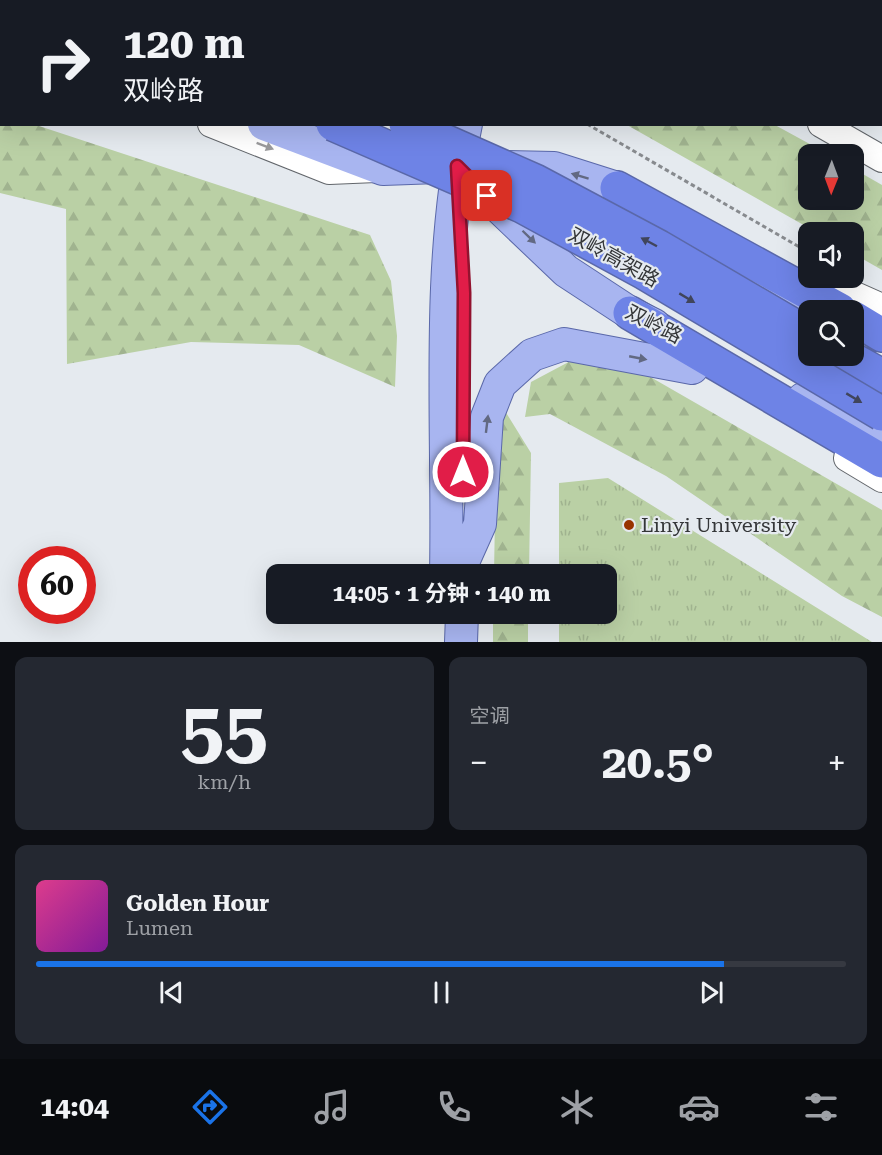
<!DOCTYPE html>
<html lang="zh">
<meta charset="utf-8">
<style>
:root{--surface:#171b24;--page:#242831;--text:#f1f3f6;--muted:#9ea1a6;--line:#363941;--accent:#1a73e8}
body{margin:0;font-family:"Roboto Serif","Noto Sans SC",serif;background:var(--page);color:var(--text);height:100vh;display:flex;flex-direction:column;font-size:22px;white-space:nowrap}
*{box-sizing:border-box;margin:0}
p{font-size:20px;color:var(--muted)}
.icon{flex:none;width:33px;height:33px;fill:none;stroke:currentColor;stroke-width:2;stroke-linecap:round;stroke-linejoin:round}
.map{position:relative;height:642px;overflow:hidden}
.sheet{display:flex;flex-direction:column;gap:15px;padding:15px;background:#0d0f14;flex:1}
.sheet>*{flex:none}
.banner{position:absolute;left:0px;top:0px;width:882px;height:126px;box-shadow:0 6px 24px #0002;background:#171b24;color:var(--text);overflow:hidden}
.needle{width:39px;rotate:181deg}
.controls{position:absolute;left:798px;top:144px;display:grid;gap:12px}
.controls a{display:grid;place-items:center;width:66px;height:66px;border-radius:12px;background:var(--surface);box-shadow:0 6px 24px #0002;font-size:30px}
.speed{position:absolute;left:18px;top:546px;display:flex;gap:12px;font-size:30px;font-weight:700;text-align:center}
.speed>*{display:grid;place-content:center;width:78px;height:78px;border-radius:50%;background:var(--surface);box-shadow:0 6px 24px #0002;line-height:1}
.speed .limit{border:9px solid #d22;background:#fff;color:#111}
.pin{position:absolute;display:grid;place-items:center;width:51px;height:51px;color:#fff;margin:-26px;border-radius:12px;box-shadow:0 3px 9px #0006}
.me{position:absolute;width:66px;margin:-33px;rotate:0deg;stroke-linejoin:round;filter:drop-shadow(0 0 4px #0008)}
.turn{display:flex;align-items:center;gap:21px;height:126px;padding:0 24px;font-size:27px}
.turn .icon{width:78px;height:78px;stroke-width:2.5}
.turn b{display:block;font-size:42px;line-height:51px}
.big{font-size:45px;font-weight:700;line-height:1.1}
.sheet .tile{flex:1;display:flex;flex-direction:column;justify-content:center;gap:9px;min-width:0;padding:0 21px;border-radius:12px;background:var(--page)}
.sheet .dial{align-items:center;gap:0}
.dial b{font-size:78px;line-height:1}
.song{display:flex;align-items:center;gap:18px}
.cover{width:72px;height:72px;border-radius:9px;background:linear-gradient(135deg,hsl(330 70% 55%),hsl(290 70% 35%))}
.played{height:6px;border-radius:3px;background:linear-gradient(90deg,var(--accent) 85%,var(--line) 85%)}
.keys{display:flex;justify-content:space-around;direction:ltr}
.heat{display:flex;justify-content:space-between;align-items:center;font-size:33px;direction:ltr}
.sheet .tiles{flex:1;display:grid;gap:15px;grid-template-columns:1fr 1fr}
.tile:last-child{grid-column:span 2}
.trip{position:absolute;left:266px;top:564px;width:351px;height:60px;border-radius:12px;background:var(--surface);box-shadow:0 6px 24px #0002;font-weight:700;line-height:60px;text-align:center}
.tabs{display:flex;height:96px;justify-content:space-around;align-items:center;background:#090b0e;color:var(--muted)}
.tabs .icon{width:42px;height:42px}
.tabs .on{color:var(--accent)}
.tabs b{font-size:27px;color:var(--text)}
.map>svg:first-child{display:block}
</style>
<div class="map">
<svg width="882" height="642" viewBox="0 0 882 642">
<defs>
<pattern id="grass-tufts" width="24" height="20" patternUnits="userSpaceOnUse" patternTransform="scale(1.5)"><rect width="24" height="20" fill="#bad0a5"/><path d="M3 7l-1-3M5 7V3M7 7l1-3M15 17l-1-3M17 17v-4M19 17l1-3" fill="none" stroke="#a0b38f"/></pattern>
<pattern id="forest-firs" width="22" height="20" patternUnits="userSpaceOnUse" patternTransform="scale(1.5)"><rect width="22" height="20" fill="#bad0a5"/><path d="M5 1l3.5 6h-7zM16 11l3.5 6h-7z" fill="#a0b38f"/></pattern>
</defs>
<rect width="100%" height="100%" fill="#e5eaef"/>
<!-- grass -->
<path fill="url(#grass-tufts)" d="M 608,478 L 872,642 L 559,642 L 559,614 L 606,614 L 606,574 L 559,574 L 559,483 Z"/>
<!-- forest -->
<path fill="url(#forest-firs)" d="M 0,113 L 2,124 L 36,125 L 370,235 L 391,281 L 397,336 L 395,387 L 299,345 L 191,342 L 67,364 L 66,209 L 0,193 Z
M 627,125 L 775,125 L 828,154 L 808,154 L 808,200 L 854,200 L 854,169 L 882,185 L 882,270 L 854,254 L 854,232 L 816,232 Z
M 578,357 L 633,367 L 882,510 L 882,617 L 842,596 L 666,476 L 550,414 L 525,417 L 531,382 Z
M 497,398 L 531,453 L 529,574 L 494,574 Z
M 493,614 L 528,614 L 528,642 L 493,642 Z"/>
<g fill="none" stroke-linecap="round" stroke-linejoin="round">
<!-- minor casing -->
<g stroke="#62666b" stroke-width="28">
<path id="minor" d="M 197,0 L 202,2
M 602,0 L 605,2
M 0,66 L 2,66
M 211,124 L 329,171 L 376,169
M 821,124 L 882,159
M 817,278 L 882,307
M 847,458 L 882,479"/>
</g>
<!-- major casing -->
<g stroke="#5a68a9" stroke-width="34">
<path id="major" d="M 101,0 L 105,2
M 479,0 L 479,2
M 409,2 L 410,0
M 454,2 L 454,0
M 0,42 L 2,43
M 264,124 L 383,169 L 438,167
M 503,167 L 554,168 L 617,188 L 638,202
M 479,188 L 566,271 L 630,313 L 654,325
M 742,271 L 808,315
M 803,399 L 882,438
M 463,562 L 480,524 L 487,417 L 500,384 L 532,355 L 564,344 L 692,368
M 446,574 C 449,424 435,273 466,124
M 461,642 L 462,614"/>
</g>
<!-- highway casing -->
<g stroke="#5a68a9" stroke-width="36">
<path id="highway" d="M 45,0 L 51,2
M 0,19 L 2,19
M 617,188 L 840,310
M 630,313 L 882,461
M 854,318 L 882,335
M 846,356 L 882,376"/>
</g>
<!-- path -->
<path stroke="#878a8e" stroke-width="3" stroke-dasharray="4.5 3" stroke-linecap="butt" d="M 244,0 L 248,2
M 587,124 L 808,252"/>
<!-- minor -->
<use href="#minor" stroke="#fff" stroke-width="26"/>
<!-- major -->
<use href="#major" stroke="#a8b5f0" stroke-width="32"/>
<!-- highway -->
<use href="#highway" stroke="#6e83e6" stroke-width="33"/>
<!-- highway-bridge casing -->
<g stroke="#5a68a9" stroke-width="36" stroke-linecap="butt">
<path id="highway-bridge" d="M 333,124 L 522,206 L 645,273 L 882,414
M 406,124 L 535,181 L 659,247 L 808,334"/>
</g>
<!-- highway-bridge -->
<use href="#highway-bridge" stroke="#6e83e6" stroke-width="33"/>
</g>
<!-- one-way arrows -->
<defs><path id="oneway-solid" d="M-6-.8H1V-3.2L6.5 0L1 3.2V.8H-6Z" transform="scale(1.5)"/></defs>
<use fill="#9a9a9c" href="#oneway-solid" transform="translate(265 146) rotate(21)"/>
<g fill="#626982">
<use href="#oneway-solid" transform="translate(580 176) rotate(-163)"/>
<use href="#oneway-solid" transform="translate(529 237) rotate(44)"/>
<use href="#oneway-solid" transform="translate(638 358) rotate(11)"/>
<use href="#oneway-solid" transform="translate(487 424) rotate(-83)"/>
</g>
<g fill="#40455b">
<use href="#oneway-solid" transform="translate(649 242) rotate(-152)"/>
<use href="#oneway-solid" transform="translate(687 298) rotate(31)"/>
<use href="#oneway-solid" transform="translate(854 398) rotate(31)"/>
</g>
<g fill="none" stroke-linecap="round" stroke-linejoin="round">
<!-- route casing -->
<g stroke="#92132f" stroke-width="15">
<path id="route" d="M 463,472 L 464,293 L 457,166 L 487,196"/>
</g>
<!-- route -->
<use href="#route" stroke="#e11d48" stroke-width="10"/>
</g>
<!-- markers -->
<circle fill="#983400" stroke="#e5eaef" stroke-width="2" cx="629" cy="525" r="6"/>
<g text-anchor="middle" stroke-width="4.5" stroke-linejoin="round" paint-order="stroke">
<!-- street labels -->
<g font-size="20" fill="#343638" stroke="#e5eaef">
<text transform="translate(614 257) rotate(29)" y="7">双岭高架路</text>
<text transform="translate(654 324) rotate(27)" y="7">双岭路</text>
</g>
<!-- poi labels -->
<g font-size="20" fill="#343638" stroke="#e5eaef" text-anchor="start">
<text x="641" y="532">Linyi University</text>
</g>
</g>
</svg>
<div class="controls">
<a><svg class="needle" viewBox="-14 -14 28 28"><path d="M0-13l5 13h-10z" fill="#e53935"/><path d="M0 13l5-13h-10z" fill="#9ea1a6"/></svg></a>
<a><svg class="icon" aria-label="sound" viewBox="0 0 24 24"><path d="M4 9h4l5-4v14l-5-4H4zM17 9q2 3 0 6"/></svg></a>
<a><svg class="icon" aria-label="search" viewBox="0 0 24 24"><circle cx="10" cy="10" r="6"/><path d="M15 15l6 6"/></svg></a>
</div>
<div class="speed"><div class="limit">60</div></div>
<div class="pin" style="left:487px;top:196px;background:#d93025"><svg class="icon" aria-label="arrive" viewBox="0 0 24 24"><path d="M6 21V4h12l-3 4 3 4H6"/></svg></div>
<svg class="me" style="left:463px;top:472px" viewBox="-20 -20 40 40"><circle r="17" fill="#e11d48" stroke="#fff" stroke-width="3"/><path d="M0-11L8 9 0 5-8 9z" fill="#fff"/></svg>
<div class="trip">14:05 · 1 分钟 · 140 m</div>
<div class="banner">
<div class="turn"><svg class="icon" aria-label="right" viewBox="0 0 24 24"><path d="M7 20v-9h11M14 6l5 5-5 5"/></svg><div><b>120 m</b>双岭路</div></div>
</div>
</div>
<section class="sheet">
<div class="tiles">
<div class="tile dial"><b>55</b><p>km/h</p></div>
<div class="tile"><p>空调</p>
<div class="heat"><a>−</a><b class="big">20.5°</b><a>+</a></div>
</div>
<div class="tile">
<div class="song"><i class="cover"></i><div><b>Golden Hour</b><p>Lumen</p></div></div>
<div class="played"></div>
<div class="keys"><svg class="icon" aria-label="previous" viewBox="0 0 24 24"><path d="M18 5L8 12l10 7zM5 5v14"/></svg><svg class="icon" aria-label="pause" viewBox="0 0 24 24"><path d="M8 5v14M16 5v14"/></svg><svg class="icon" aria-label="next" viewBox="0 0 24 24"><path d="M6 5l10 7-10 7zM19 5v14"/></svg></div>
</div>
</div>
</section>
<nav class="tabs">
<b>14:04</b>
<svg class="icon on" aria-label="directions" viewBox="0 0 24 24"><path d="M12 3l9 9-9 9-9-9zM9 14v-3h6M13 9l2 2-2 2"/></svg>
<svg class="icon" aria-label="music" viewBox="0 0 24 24"><path d="M9 18V5l10-2v13"/><circle cx="6" cy="18" r="3"/><circle cx="16" cy="16" r="3"/></svg>
<svg class="icon" aria-label="phone" viewBox="0 0 24 24"><path d="M5 4h4l2 5-3 2q2 4 5 5l2-3 5 2v4C11 20 4 13 5 4z"/></svg>
<svg class="icon" aria-label="climate" viewBox="0 0 24 24"><path d="M12 3v18M4 7l16 10M4 17L20 7"/></svg>
<svg class="icon" aria-label="car" viewBox="0 0 24 24"><path d="M5 17H2v-5l4-1 3-4h7l3 4 3 1v5h-3M9 17h6M6 11h13"/><circle cx="7" cy="17" r="2"/><circle cx="17" cy="17" r="2"/></svg>
<svg class="icon" aria-label="filters" viewBox="0 0 24 24"><path d="M4 7h16M4 17h16"/><circle cx="9" cy="7" r="2"/><circle cx="15" cy="17" r="2"/></svg>
</nav>
